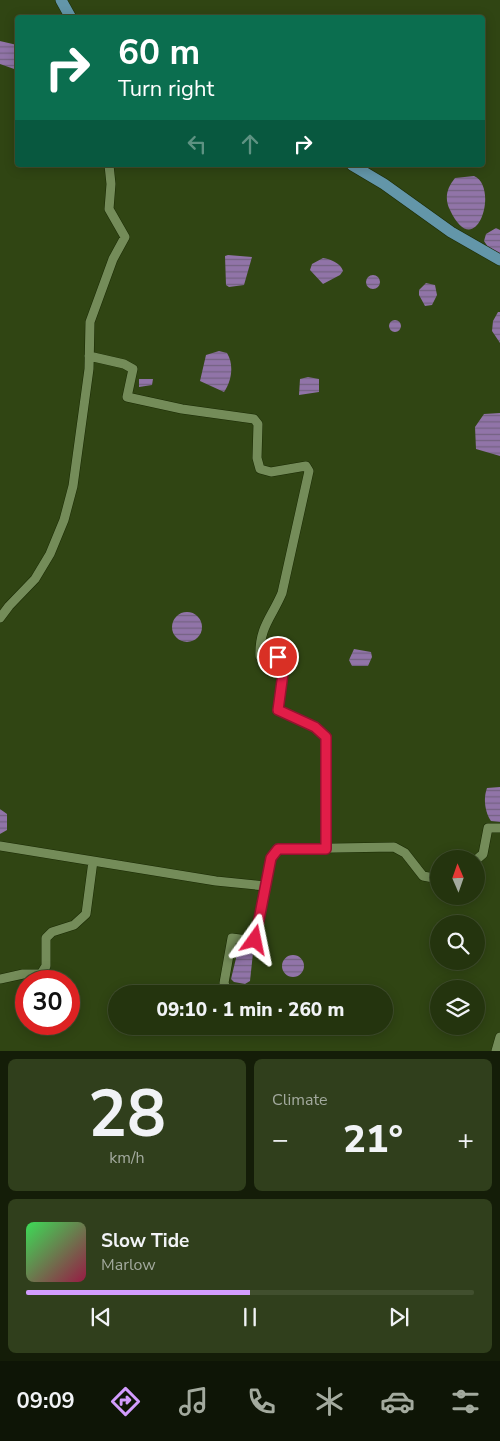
<!DOCTYPE html>
<meta charset="utf-8">
<style>
:root{--surface:#24340e;--page:#303f1c;--text:#f1f3f6;--muted:#a3aa9e;--line:#414f2e;--accent:#d29cfd}
body{margin:0;font-family:"Nunito Sans",sans-serif;background:var(--page);color:var(--text);height:100vh;display:flex;flex-direction:column;font-size:19px;white-space:nowrap}
*{box-sizing:border-box;margin:0}
p{font-size:16px;color:var(--muted)}
.icon{flex:none;width:28px;height:28px;fill:none;stroke:currentColor;stroke-width:2;stroke-linecap:round;stroke-linejoin:round}
.map{position:relative;height:1051px;overflow:hidden}
.sheet{display:flex;flex-direction:column;gap:8px;padding:8px;background:#141d08;flex:1}
.sheet>*{flex:none}
.guide{position:absolute;left:15px;top:15px;width:470px;height:152px;border-radius:5px;box-shadow:0 2px 12px #0003,0 0 0 1px var(--line);background:#0b6e4f;color:#fff;overflow:hidden}
.needle{width:32px;rotate:358deg}
.fabs{position:absolute;left:430px;top:850px;display:grid;gap:10px}
.fabs a{display:grid;place-items:center;width:55px;height:55px;border-radius:50%;background:var(--surface);box-shadow:0 2px 12px #0003,0 0 0 1px var(--line);font-size:25px}
.speed{position:absolute;left:15px;top:970px;display:flex;gap:10px;font-size:25px;font-weight:700;text-align:center}
.speed>*{display:grid;place-content:center;width:65px;height:65px;border-radius:50%;background:var(--surface);box-shadow:0 2px 12px #0003,0 0 0 1px var(--line);line-height:1}
.speed .limit{border:8px solid #d22;background:#fff;color:#111}
.pin{position:absolute;display:grid;place-items:center;width:42px;height:42px;color:#fff;margin:-21px;border:2px solid #fff;border-radius:50%;box-shadow:0 1px 5px #0007}
.me{position:absolute;width:55px;margin:-28px;rotate:12deg;stroke-linejoin:round;filter:drop-shadow(0 0 4px #0008)}
.turn{display:flex;align-items:center;gap:18px;height:105px;padding:0 20px;font-size:22px}
.turn .icon{width:65px;height:65px;stroke-width:2.5}
.turn b{display:block;font-size:35px;line-height:42px}
.lanes{display:flex;align-items:center;height:48px;padding:0 20px;background:#0003;justify-content:center;gap:25px;direction:ltr}
.lanes .off{opacity:.35}
.big{font-size:38px;font-weight:800;line-height:1.1}
.sheet .card{flex:1;display:flex;flex-direction:column;justify-content:center;gap:8px;min-width:0;padding:0 18px;border-radius:8px;background:var(--page)}
.sheet .dial{align-items:center;gap:0}
.dial b{font-size:65px;line-height:1}
.song{display:flex;align-items:center;gap:15px}
.cover{width:60px;height:60px;border-radius:8px;background:linear-gradient(135deg,hsl(130 70% 55%),hsl(340 70% 35%))}
.played{height:5px;border-radius:2px;background:linear-gradient(90deg,var(--accent) 50%,var(--line) 50%)}
.keys{display:flex;justify-content:space-around;direction:ltr}
.heat{display:flex;justify-content:space-between;align-items:center;font-size:28px;direction:ltr}
.sheet .tiles{flex:1;display:grid;gap:8px;grid-template-columns:1fr 1fr}
.card:last-child{grid-column:span 2}
.trip{position:absolute;left:108px;top:985px;width:285px;height:50px;border-radius:25px;background:var(--surface);box-shadow:0 2px 12px #0003,0 0 0 1px var(--line);font-weight:800;line-height:50px;text-align:center}
.dock{display:flex;height:80px;justify-content:space-around;align-items:center;background:#0e1506;color:var(--muted)}
.dock .icon{width:35px;height:35px}
.dock .current{color:var(--accent)}
.dock b{font-size:22px;color:var(--text)}
.map>svg:first-child{display:block}
</style>
<div class="map">
<svg width="500" height="1051" viewBox="0 0 500 1051">
<defs>
<pattern id="water-rules" width="6" height="5" patternUnits="userSpaceOnUse" patternTransform="scale(1.25)"><rect width="6" height="5" fill="#9174a8"/><path d="M0 2.5h6" fill="none" stroke="#746282"/></pattern>
</defs>
<rect width="100%" height="100%" fill="#304513"/>
<!-- water -->
<path fill="url(#water-rules)" d="M 0,41 L 17,45 L 17,70 L 0,64 Z
M 474,176 C 500,187 476,265 450,210 C 444,198 447,188 455,178 Z
M 496,228 L 500,230 L 500,257 L 488,247 L 484,241 L 486,234 Z
M 228,255 L 252,257 L 244,285 L 229,287 L 226,285 L 225,256 Z
M 323,258 C 330,259 341,263 343,271 L 340,275 L 323,284 L 310,270 L 312,264 Z
M366 282a7 7 0 1 1 14 0a7 7 0 1 1-14 0Z
M 426,283 L 435,285 L 437,295 L 432,305 L 425,306 L 419,295 L 419,290 Z
M 498,312 L 500,312 L 500,343 L 492,331 L 493,321 Z
M389 326a6 6 0 1 1 12 0a6 6 0 1 1-12 0Z
M 219,351 L 227,353 C 234,364 232,381 224,392 L 200,381 L 206,355 Z
M 308,377 L 319,379 L 319,392 L 299,395 L 300,379 Z
M 139,379 L 153,379 L 152,385 L 139,387 Z
M 500,413 L 500,456 L 476,449 L 475,427 L 484,414 Z
M172 627a15 15 0 1 1 30 0a15 15 0 1 1-30 0Z
M 354,649 L 371,652 L 372,657 L 368,666 L 352,666 L 349,660 Z
M 500,787 L 500,822 L 491,821 C 485,812 483,799 487,788 Z
M 0,809 L 7,814 L 7,830 L 0,834 Z
M 243,948 L 249,948 L 253,953 L 250,981 L 245,984 L 234,982 L 231,979 L 238,950 Z
M282 966a11 11 0 1 1 22 0a11 11 0 1 1-22 0Z"/>
<g fill="none" stroke-linecap="round" stroke-linejoin="round">
<!-- minor casing -->
<g stroke="#1a2a04" stroke-width="10">
<path id="minor" d="M 89,356 L 124,364 L 133,369 L 127,397 L 182,409 L 254,419 L 258,424 L 257,458 L 260,469 L 271,472 L 306,466 L 309,471 L 282,593 C 272,617 259,627 260,656 L 278,657 L 283,661 L 279,710 L 315,727 L 327,737 L 327,849
M 0,618 L 9,606 L 35,579 L 50,554 L 64,520 L 73,486 L 89,369 L 90,322 L 113,259 L 125,237 L 109,209 L 111,184 L 109,165
M 0,846 L 93,861
M 476,860 L 483,854 L 488,828 L 500,828
M 265,886 L 271,858 L 278,849 L 394,847 L 405,853 L 423,876 L 439,879
M 0,979 L 23,974 L 41,974 L 46,966 L 46,938 L 52,932 L 74,925 L 86,914 L 93,861 L 216,881 L 265,886 L 255,941 L 232,938 L 224,983 L 226,988 L 252,994
M 496,1051 L 500,1037"/>
</g>
<!-- major casing -->
<g stroke="#1a2a04" stroke-width="12">
<path id="major" d="M 61,0 L 71,18
M 352,165 L 384,184 L 451,232 L 500,260"/>
</g>
<!-- minor -->
<use href="#minor" stroke="#748c59" stroke-width="9"/>
<!-- major -->
<use href="#major" stroke="#6396a9" stroke-width="11"/>
</g>
<g fill="none" stroke-linecap="round" stroke-linejoin="round">
<!-- route casing -->
<g stroke="#92132f" stroke-width="12">
<path id="route" d="M 255,940 L 271,858 L 278,849 L 326,849 L 326,737 L 315,727 L 278,710 L 284,666 L 283,661 L 278,657"/>
</g>
<!-- route -->
<use href="#route" stroke="#e11d48" stroke-width="9"/>
</g>
</svg>
<div class="fabs">
<a><svg class="needle" viewBox="-14 -14 28 28"><path d="M0-13l5 13h-10z" fill="#e53935"/><path d="M0 13l5-13h-10z" fill="#a3aa9e"/></svg></a>
<a><svg class="icon" aria-label="search" viewBox="0 0 24 24"><circle cx="10" cy="10" r="6"/><path d="M15 15l6 6"/></svg></a>
<a><svg class="icon" aria-label="layers" viewBox="0 0 24 24"><path d="M12 4l9 5-9 5-9-5zM3 14l9 5 9-5"/></svg></a>
</div>
<div class="speed"><div class="limit">30</div></div>
<div class="pin" style="left:278px;top:657px;background:#d93025"><svg class="icon" aria-label="arrive" viewBox="0 0 24 24"><path d="M6 21V4h12l-3 4 3 4H6"/></svg></div>
<svg class="me" style="left:255px;top:940px" viewBox="-20 -20 40 40"><path d="M0-17L14 15 0 8-14 15z" fill="#e11d48" stroke="#fff" stroke-width="4"/></svg>
<div class="trip">09:10 · 1 min · 260 m</div>
<div class="guide">
<div class="turn"><svg class="icon" aria-label="right" viewBox="0 0 24 24"><path d="M7 20v-9h11M14 6l5 5-5 5"/></svg><div><b>60 m</b>Turn right</div></div>
<div class="lanes"><svg class="icon off" aria-label="left" viewBox="0 0 24 24"><path d="M17 20v-9H6M10 6l-5 5 5 5"/></svg><svg class="icon off" aria-label="ahead" viewBox="0 0 24 24"><path d="M12 20V5M6 11l6-6 6 6"/></svg><svg class="icon" aria-label="right" viewBox="0 0 24 24"><path d="M7 20v-9h11M14 6l5 5-5 5"/></svg></div>
</div>
</div>
<section class="sheet">
<div class="tiles">
<div class="card dial"><b>28</b><p>km/h</p></div>
<div class="card"><p>Climate</p>
<div class="heat"><a>−</a><b class="big">21°</b><a>+</a></div>
</div>
<div class="card">
<div class="song"><i class="cover"></i><div><b>Slow Tide</b><p>Marlow</p></div></div>
<div class="played"></div>
<div class="keys"><svg class="icon" aria-label="previous" viewBox="0 0 24 24"><path d="M18 5L8 12l10 7zM5 5v14"/></svg><svg class="icon" aria-label="pause" viewBox="0 0 24 24"><path d="M8 5v14M16 5v14"/></svg><svg class="icon" aria-label="next" viewBox="0 0 24 24"><path d="M6 5l10 7-10 7zM19 5v14"/></svg></div>
</div>
</div>
</section>
<nav class="dock">
<b>09:09</b>
<svg class="icon current" aria-label="directions" viewBox="0 0 24 24"><path d="M12 3l9 9-9 9-9-9zM9 14v-3h6M13 9l2 2-2 2"/></svg>
<svg class="icon" aria-label="music" viewBox="0 0 24 24"><path d="M9 18V5l10-2v13"/><circle cx="6" cy="18" r="3"/><circle cx="16" cy="16" r="3"/></svg>
<svg class="icon" aria-label="phone" viewBox="0 0 24 24"><path d="M5 4h4l2 5-3 2q2 4 5 5l2-3 5 2v4C11 20 4 13 5 4z"/></svg>
<svg class="icon" aria-label="climate" viewBox="0 0 24 24"><path d="M12 3v18M4 7l16 10M4 17L20 7"/></svg>
<svg class="icon" aria-label="car" viewBox="0 0 24 24"><path d="M5 17H2v-5l4-1 3-4h7l3 4 3 1v5h-3M9 17h6M6 11h13"/><circle cx="7" cy="17" r="2"/><circle cx="17" cy="17" r="2"/></svg>
<svg class="icon" aria-label="filters" viewBox="0 0 24 24"><path d="M4 7h16M4 17h16"/><circle cx="9" cy="7" r="2"/><circle cx="15" cy="17" r="2"/></svg>
</nav>
